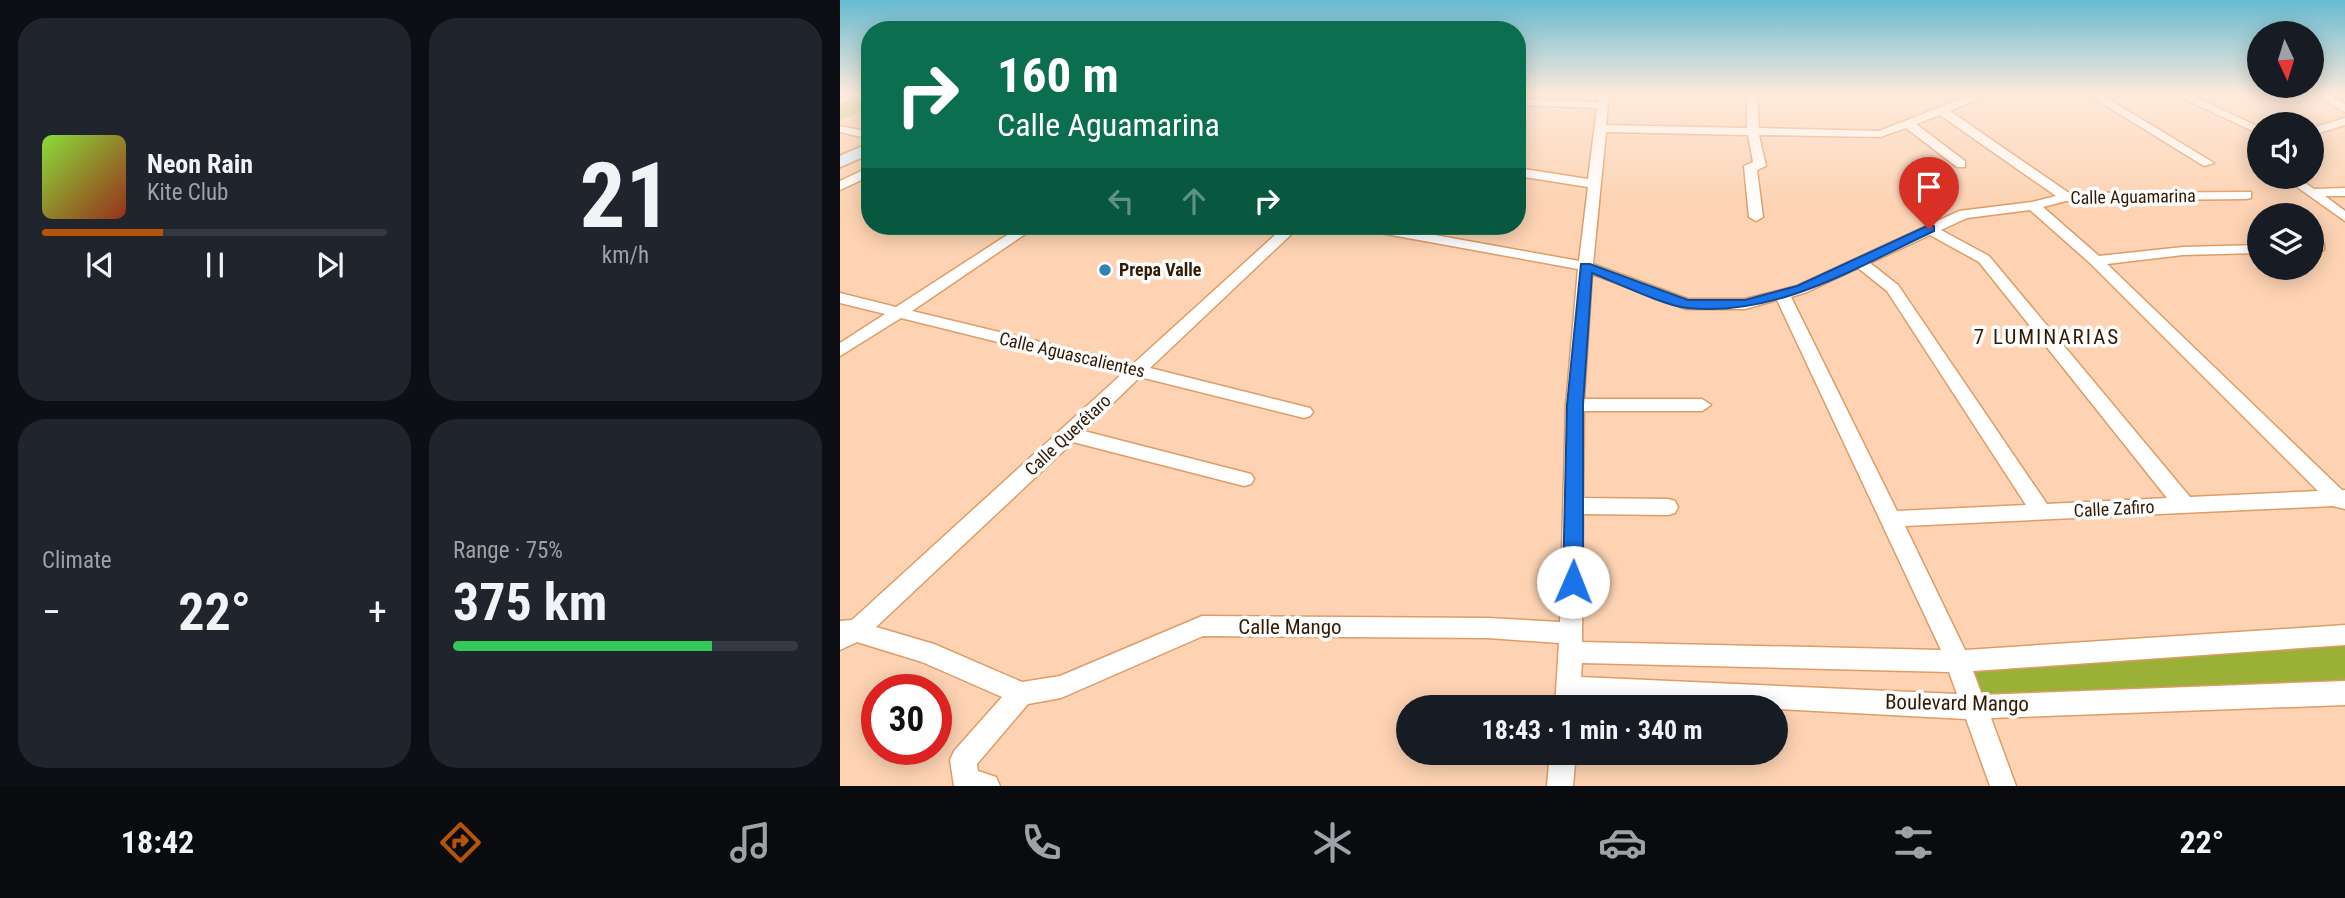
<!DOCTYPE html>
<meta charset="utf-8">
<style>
:root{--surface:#171b24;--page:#20242c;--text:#f1f3f6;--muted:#9ea1a6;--line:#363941;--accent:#b45309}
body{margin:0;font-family:"Roboto Condensed",sans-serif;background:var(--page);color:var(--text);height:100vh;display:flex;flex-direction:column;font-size:26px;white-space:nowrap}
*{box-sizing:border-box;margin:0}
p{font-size:23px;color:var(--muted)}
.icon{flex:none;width:38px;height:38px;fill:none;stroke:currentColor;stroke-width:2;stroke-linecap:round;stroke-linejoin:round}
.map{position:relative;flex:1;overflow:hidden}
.drawer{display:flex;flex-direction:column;gap:18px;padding:18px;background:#0d0f14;width:840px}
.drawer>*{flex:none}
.banner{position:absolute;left:21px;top:21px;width:665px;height:214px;border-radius:28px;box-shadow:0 4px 18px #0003;background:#0b6e4f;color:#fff;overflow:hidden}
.needle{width:46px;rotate:176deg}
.tools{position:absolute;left:1407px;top:21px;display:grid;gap:14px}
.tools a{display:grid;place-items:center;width:77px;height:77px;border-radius:50%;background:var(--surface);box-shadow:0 4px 18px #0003;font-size:35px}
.speed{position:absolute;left:21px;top:674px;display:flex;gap:14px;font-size:35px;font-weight:700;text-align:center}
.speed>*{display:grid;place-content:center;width:91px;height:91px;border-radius:50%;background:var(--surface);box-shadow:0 4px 18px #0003;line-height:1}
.speed .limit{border:10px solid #d22;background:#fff;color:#111}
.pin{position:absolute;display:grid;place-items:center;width:60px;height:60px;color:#fff;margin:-72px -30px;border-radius:50% 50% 50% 0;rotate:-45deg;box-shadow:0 0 7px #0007}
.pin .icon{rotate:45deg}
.me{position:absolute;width:77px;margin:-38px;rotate:1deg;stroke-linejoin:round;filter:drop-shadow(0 0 5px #0008)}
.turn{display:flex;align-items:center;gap:24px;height:147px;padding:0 21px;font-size:32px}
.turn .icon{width:91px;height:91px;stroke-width:2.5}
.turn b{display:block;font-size:49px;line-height:60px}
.lanes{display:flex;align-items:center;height:66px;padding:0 21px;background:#0003;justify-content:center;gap:35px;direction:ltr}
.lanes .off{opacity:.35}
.big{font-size:52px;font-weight:700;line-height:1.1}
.drawer .widget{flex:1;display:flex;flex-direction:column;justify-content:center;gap:10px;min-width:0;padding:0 24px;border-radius:28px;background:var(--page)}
.drawer .dial{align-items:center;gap:0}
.dial b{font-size:91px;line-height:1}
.song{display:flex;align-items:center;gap:21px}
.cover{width:84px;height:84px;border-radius:10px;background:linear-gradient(135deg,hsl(90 70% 55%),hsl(10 70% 35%))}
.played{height:7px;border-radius:4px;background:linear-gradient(90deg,var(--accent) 35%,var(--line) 35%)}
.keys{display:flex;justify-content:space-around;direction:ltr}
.heat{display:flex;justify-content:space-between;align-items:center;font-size:38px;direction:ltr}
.charge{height:10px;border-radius:5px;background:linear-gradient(90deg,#34c759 75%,var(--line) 0)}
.drawer .tiles{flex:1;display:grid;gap:18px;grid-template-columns:repeat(2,1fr)}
.trip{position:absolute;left:556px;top:695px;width:392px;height:70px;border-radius:35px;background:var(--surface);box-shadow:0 4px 18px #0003;font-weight:700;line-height:70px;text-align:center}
.tab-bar{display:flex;height:112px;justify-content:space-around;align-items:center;background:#090b0e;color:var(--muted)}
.tab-bar .icon{width:49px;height:49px}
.tab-bar .on{color:var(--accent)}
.tab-bar b{font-size:32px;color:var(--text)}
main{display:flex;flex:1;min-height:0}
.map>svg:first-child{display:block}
</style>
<main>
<section class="drawer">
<div class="tiles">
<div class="widget">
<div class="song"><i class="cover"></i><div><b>Neon Rain</b><p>Kite Club</p></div></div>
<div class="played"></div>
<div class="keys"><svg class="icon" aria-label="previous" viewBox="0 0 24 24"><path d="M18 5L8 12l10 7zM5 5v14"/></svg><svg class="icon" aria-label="pause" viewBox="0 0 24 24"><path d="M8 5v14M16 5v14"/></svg><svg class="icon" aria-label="next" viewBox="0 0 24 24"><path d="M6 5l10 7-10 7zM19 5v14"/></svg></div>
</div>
<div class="widget dial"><b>21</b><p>km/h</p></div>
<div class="widget"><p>Climate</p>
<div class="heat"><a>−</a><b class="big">22°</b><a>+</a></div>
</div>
<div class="widget"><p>Range · 75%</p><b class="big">375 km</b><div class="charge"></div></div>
</div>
</section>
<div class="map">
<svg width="1505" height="786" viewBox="0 0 1505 786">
<rect width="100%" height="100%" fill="#fdd3b3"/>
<!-- green -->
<path fill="#b1c563" d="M 30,94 L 30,108 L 0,120 L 0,104 Z"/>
<!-- forest -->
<path fill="#9bb036" d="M 1505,635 L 1505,693 L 1134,707 L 1117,661 Z"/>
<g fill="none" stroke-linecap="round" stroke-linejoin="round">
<!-- street casing -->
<g stroke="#de9c66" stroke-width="3">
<path id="street" d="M 6,94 L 21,94 L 0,104 L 0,97 Z
M 759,94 L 769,94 L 766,125 L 907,128 L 907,94 L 917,94 L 919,128 L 1039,131 L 1134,94 L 1149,94 L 1110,111 L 1229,193 L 1411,192 L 1411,198 L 1406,199 L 1226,201 L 1203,207 L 1259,256 L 1343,247 L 1419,245 L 1419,253 L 1343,255 L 1267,264 L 1502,490 L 1505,490 L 1505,509 L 1493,506 L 1065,526 L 1125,650 L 1505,625 L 1505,645 L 1133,671 L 1142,695 L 1505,681 L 1505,705 L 1151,718 L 1176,786 L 1150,786 L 1126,719 L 936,709 L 936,707 L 740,700 L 739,707 L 715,707 L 719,643 L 648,638 L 363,636 L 221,698 L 188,704 L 137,764 L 138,771 L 156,777 L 160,786 L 114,786 L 110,760 L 114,751 L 162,697 L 82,662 L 17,642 L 0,650 L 0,621 L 12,620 L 283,373 L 61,318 L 0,356 L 0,343 L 45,314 L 0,303 L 0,293 L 56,307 L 181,226 L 197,226 L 72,311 L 293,364 L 445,226 L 460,226 L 310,368 L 470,408 L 473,412 L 470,416 L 464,418 L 300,377 L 244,431 L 411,474 L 414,479 L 411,484 L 404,486 L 233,442 L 36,627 L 94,644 L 182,682 L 220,676 L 362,616 L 648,618 L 720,622 L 726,405 L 738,269 L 524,230 L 517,226 L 545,226 L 739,261 L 748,187 L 677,176 L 677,168 L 748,179 L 757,108 L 677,105 L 677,99 L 758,102 ZM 1100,115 L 1216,196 L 1192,202 L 1119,211 L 957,286 L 905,299 L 848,299 L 753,264 L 766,132 L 908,135 L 913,162 L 904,166 L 909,217 L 916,221 L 923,217 L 917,170 L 926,166 L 919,135 L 1040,137 L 1066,128 L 1117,167 L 1125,167 L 1125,161 L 1076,124 ZM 1190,210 L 1251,264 L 1478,491 L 1350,497 L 1149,256 L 1101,230 L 1127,218 ZM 1090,235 L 1139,262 L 1327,498 L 1207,504 L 1058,285 L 1030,263 ZM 1018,268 L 1047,291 L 1186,505 L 1057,511 L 951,297 L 967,292 ZM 752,274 L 846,309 L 905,309 L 937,300 L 1101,650 L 742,642 L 743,514 L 828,515 L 835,513 L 838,507 L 835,501 L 828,499 L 743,498 L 744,411 L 862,411 L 871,405 L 862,399 L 744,399 ZM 742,663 L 1109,672 L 1117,694 L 741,677 Z
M 1247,94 L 1260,94 L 1374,163 L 1364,166 Z
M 1334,94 L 1348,94 L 1419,127 L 1419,134 Z
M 1475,94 L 1488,94 L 1505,104 L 1505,112 Z
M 1505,118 L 1505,125 L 1472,135 L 1472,128 Z
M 0,126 L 30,132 L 30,139 L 0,132 Z
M 1472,149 L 1482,153 L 1482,159 L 1472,158 Z
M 30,167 L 30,176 L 0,190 L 0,181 Z
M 1443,177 L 1457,177 L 1474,189 L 1505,188 L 1505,196 L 1485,196 L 1505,211 L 1505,221 Z
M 1479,243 L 1484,244 L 1484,250 L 1472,252 L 1472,244 Z
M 710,752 L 736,752 L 733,786 L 707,786 Z"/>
</g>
<!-- secondary casing -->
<g stroke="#de9c66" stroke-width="4">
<path id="secondary" d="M 30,143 L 30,154 L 0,167 L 0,156 Z"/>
</g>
<!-- street -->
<use href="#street" fill="#fff" fill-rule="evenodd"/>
<!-- secondary -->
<use href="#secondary" fill="#daeffe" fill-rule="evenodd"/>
</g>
<!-- sky -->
<linearGradient id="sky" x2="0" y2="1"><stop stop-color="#65bad0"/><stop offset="0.46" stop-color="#feebdd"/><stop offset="1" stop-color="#feebdd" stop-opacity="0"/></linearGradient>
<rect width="1505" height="204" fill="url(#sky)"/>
<!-- route -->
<path fill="#1a73e8" stroke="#114b97" stroke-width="2" d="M 1089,225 L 1094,226 L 1094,231 C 1015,268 937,317 847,308 C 825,306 775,282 752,273 L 743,405 L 743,582 L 740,588 L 733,590 L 726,588 L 723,582 L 727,405 L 741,264 L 750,264 L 848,300 L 905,300 L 957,286 Z"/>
<!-- markers -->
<circle fill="#3083b3" stroke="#fdfdfd" stroke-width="2.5" cx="265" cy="270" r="7"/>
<g text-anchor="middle" stroke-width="7" stroke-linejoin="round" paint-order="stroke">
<!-- street labels -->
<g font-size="18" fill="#331a04" stroke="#fdfdfd">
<text transform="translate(1293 197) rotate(-1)" y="6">Calle Aguamarina</text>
<text transform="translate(232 355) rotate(13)" y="6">Calle Aguascalientes</text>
<text transform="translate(228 435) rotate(-43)" y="6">Calle Querétaro</text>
<text transform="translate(1274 509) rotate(-3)" y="6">Calle Zafiro</text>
</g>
<!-- poi labels -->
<g font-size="18" font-weight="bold" fill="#331a04" stroke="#fdfdfd" text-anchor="start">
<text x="279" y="276">Prepa Valle</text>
</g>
<!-- quarter labels -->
<g font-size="21" letter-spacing="2" fill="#331a04" stroke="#fdfdfd">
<text x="1207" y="344">7 LUMINARIAS</text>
</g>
<!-- near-street labels -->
<g font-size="21" fill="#331a04" stroke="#fdfdfd">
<text x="450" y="634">Calle Mango</text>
<text transform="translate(1117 703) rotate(1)" y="7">Boulevard Mango</text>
</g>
</g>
</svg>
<div class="tools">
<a><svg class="needle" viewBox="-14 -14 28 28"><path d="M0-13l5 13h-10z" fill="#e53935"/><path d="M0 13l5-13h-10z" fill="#9ea1a6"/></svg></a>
<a><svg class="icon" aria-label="sound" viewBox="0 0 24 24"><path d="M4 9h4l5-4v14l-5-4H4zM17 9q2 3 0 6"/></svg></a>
<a><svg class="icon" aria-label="layers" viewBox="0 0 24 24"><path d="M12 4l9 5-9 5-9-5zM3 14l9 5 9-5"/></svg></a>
</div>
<div class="speed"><div class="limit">30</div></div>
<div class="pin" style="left:1089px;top:229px;background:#d93025"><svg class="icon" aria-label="arrive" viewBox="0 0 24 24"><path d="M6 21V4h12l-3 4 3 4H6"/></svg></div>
<svg class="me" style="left:733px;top:582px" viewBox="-20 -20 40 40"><circle r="19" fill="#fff"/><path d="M0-13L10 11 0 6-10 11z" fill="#1a73e8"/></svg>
<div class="trip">18:43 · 1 min · 340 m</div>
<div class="banner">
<div class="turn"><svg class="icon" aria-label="right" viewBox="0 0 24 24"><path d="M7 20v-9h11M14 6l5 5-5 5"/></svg><div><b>160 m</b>Calle Aguamarina</div></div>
<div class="lanes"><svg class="icon off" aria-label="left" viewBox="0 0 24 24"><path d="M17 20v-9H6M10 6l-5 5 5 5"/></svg><svg class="icon off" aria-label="ahead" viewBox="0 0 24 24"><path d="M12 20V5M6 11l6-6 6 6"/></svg><svg class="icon" aria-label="right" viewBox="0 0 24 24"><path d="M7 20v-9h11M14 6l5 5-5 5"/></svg></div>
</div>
</div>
</main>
<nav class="tab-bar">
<b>18:42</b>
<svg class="icon on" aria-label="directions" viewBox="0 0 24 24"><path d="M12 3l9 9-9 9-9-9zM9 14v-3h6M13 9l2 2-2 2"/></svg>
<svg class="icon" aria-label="music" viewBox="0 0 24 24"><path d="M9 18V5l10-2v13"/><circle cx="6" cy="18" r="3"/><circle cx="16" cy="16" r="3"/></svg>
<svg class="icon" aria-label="phone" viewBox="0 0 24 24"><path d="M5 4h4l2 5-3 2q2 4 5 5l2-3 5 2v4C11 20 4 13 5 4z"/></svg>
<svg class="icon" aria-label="climate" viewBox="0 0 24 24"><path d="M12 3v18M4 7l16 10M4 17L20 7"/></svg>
<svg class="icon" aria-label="car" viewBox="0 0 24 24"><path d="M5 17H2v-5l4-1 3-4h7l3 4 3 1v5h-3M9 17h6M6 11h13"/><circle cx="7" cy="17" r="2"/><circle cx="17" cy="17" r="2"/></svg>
<svg class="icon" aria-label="filters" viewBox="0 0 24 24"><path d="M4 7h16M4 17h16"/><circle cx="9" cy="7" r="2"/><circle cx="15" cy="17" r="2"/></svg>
<b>22°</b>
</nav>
